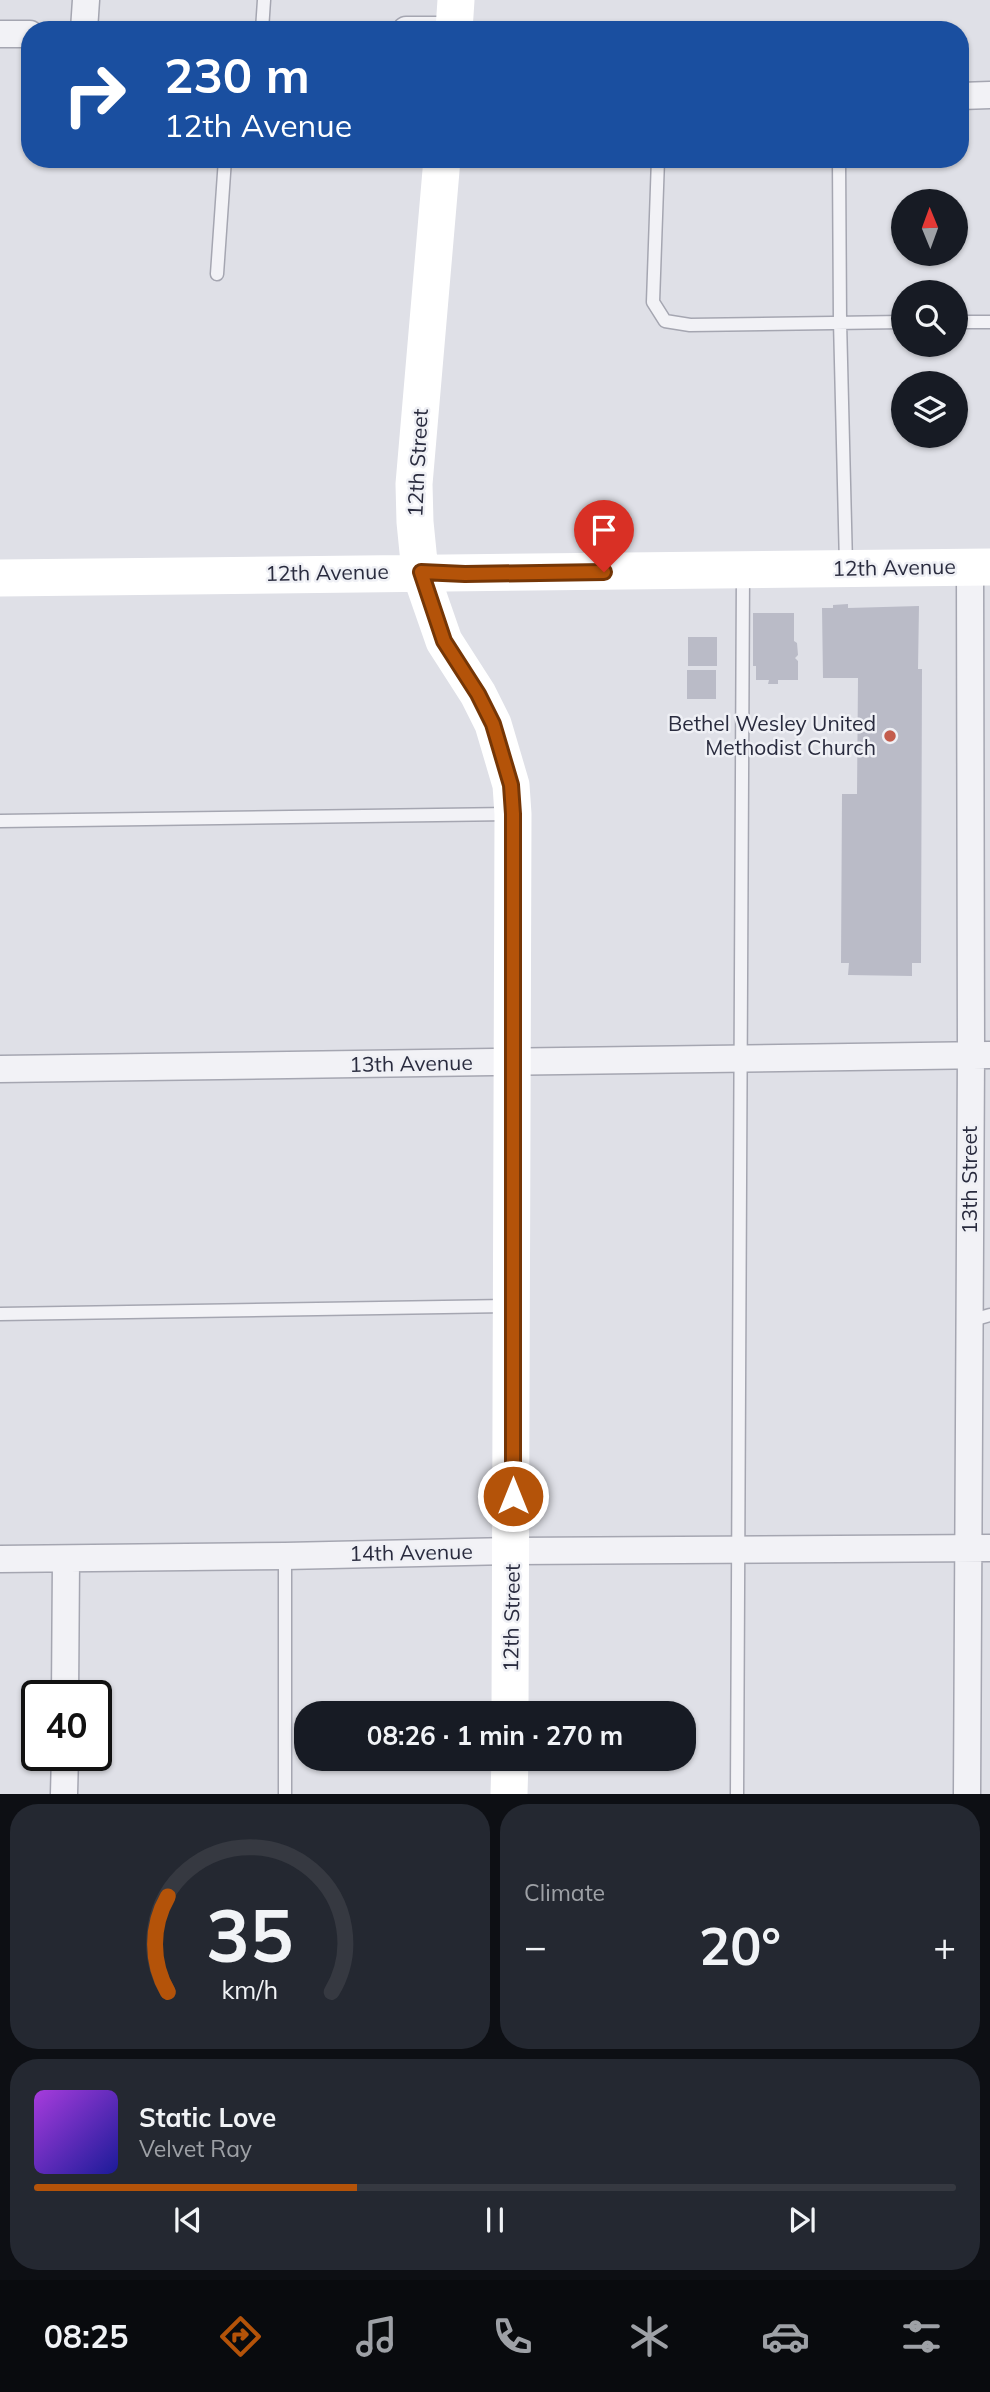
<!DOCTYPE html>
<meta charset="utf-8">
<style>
:root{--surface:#171b24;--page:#242831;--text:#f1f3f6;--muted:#9ea1a6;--line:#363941;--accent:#b45309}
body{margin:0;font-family:Mulish,sans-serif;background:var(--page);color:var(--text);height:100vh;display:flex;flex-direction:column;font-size:26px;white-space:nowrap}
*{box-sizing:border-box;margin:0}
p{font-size:23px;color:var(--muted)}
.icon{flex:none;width:38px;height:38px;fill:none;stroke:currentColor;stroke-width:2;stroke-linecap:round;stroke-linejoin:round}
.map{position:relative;height:1794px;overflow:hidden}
.side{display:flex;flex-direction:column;gap:10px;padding:10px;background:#0d0f14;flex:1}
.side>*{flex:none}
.guide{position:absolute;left:21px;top:21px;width:948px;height:147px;border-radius:28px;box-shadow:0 2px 5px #0004;background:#1a4fa0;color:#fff;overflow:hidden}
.needle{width:46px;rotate:359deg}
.tools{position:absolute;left:891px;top:189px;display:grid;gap:14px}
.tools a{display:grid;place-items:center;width:77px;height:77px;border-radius:50%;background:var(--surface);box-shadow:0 2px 5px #0004;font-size:35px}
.speed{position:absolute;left:21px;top:1680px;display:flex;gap:14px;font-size:35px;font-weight:700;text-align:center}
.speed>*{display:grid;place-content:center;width:91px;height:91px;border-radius:50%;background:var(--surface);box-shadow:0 2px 5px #0004;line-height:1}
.speed .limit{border:4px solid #111;border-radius:10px;background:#fff;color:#111}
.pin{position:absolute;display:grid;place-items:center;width:60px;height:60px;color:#fff;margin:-72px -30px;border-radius:50% 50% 50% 0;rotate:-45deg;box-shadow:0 0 7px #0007}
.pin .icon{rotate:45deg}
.me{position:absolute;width:77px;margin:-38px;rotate:0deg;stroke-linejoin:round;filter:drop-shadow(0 0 5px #0008)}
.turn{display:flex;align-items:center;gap:24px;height:147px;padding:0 28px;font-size:32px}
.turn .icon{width:91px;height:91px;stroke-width:2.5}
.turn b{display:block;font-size:49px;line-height:60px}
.big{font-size:52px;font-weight:700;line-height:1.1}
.side .card{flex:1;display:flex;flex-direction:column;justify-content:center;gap:10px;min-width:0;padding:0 24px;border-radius:28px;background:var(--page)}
.side .dial{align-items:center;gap:0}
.dial svg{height:182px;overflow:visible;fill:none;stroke:var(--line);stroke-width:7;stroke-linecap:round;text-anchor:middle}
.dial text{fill:var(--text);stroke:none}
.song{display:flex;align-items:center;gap:21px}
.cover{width:84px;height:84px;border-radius:10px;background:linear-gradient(135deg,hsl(280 70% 55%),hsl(240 70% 35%))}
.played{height:7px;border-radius:4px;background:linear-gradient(90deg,var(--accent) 35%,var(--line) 35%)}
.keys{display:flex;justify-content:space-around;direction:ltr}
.heat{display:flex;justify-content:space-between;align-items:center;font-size:38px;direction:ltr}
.side .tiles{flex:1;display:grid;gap:10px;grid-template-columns:1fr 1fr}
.card:last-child{grid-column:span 2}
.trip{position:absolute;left:294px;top:1701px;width:402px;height:70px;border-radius:28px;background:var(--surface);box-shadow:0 2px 5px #0004;font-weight:700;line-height:70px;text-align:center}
.tab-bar{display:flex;height:112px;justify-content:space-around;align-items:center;background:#090b0e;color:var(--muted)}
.tab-bar .icon{width:49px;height:49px}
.tab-bar .selected{color:var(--accent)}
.tab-bar b{font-size:32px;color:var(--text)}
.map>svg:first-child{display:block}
</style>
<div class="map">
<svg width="990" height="1794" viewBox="0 0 990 1794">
<rect width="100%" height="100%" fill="#dfe0e7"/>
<!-- building -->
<path fill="#babbc7" d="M 848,604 L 848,608 L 919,606 L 918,669 L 922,669 L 921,963 L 912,963 L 912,976 L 848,975 L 849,963 L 841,963 L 842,794 L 857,794 L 858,678 L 823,678 L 822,608 L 833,608 L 833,605 Z
M 753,613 L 794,613 L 794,641 L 797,643 L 798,655 L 795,658 L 798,661 L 798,680 L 778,680 L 778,684 L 768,684 L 769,680 L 756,680 L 756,666 L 753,666 Z
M 688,637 L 717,637 L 717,666 L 688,666 Z
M 687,670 L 716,670 L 716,699 L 687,699 Z"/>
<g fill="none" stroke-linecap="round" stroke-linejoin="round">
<!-- lane casing -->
<g stroke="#a5a6b1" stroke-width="15">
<path id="lane" d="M 262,30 L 264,0
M 658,159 L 653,302 L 665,321 L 690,325 L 903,322
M 839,159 L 840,321 L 846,565
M 217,274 L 225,159
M 956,322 L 990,322
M 0,821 L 511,814
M 0,1314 L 507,1306
M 969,1321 L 990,1315
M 285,1794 L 285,1556
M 737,1794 L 743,572"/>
</g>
<!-- street casing -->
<g stroke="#a5a6b1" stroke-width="29">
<path id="street" d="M 84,30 L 86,0
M 406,30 L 456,30
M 0,34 L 30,34
M 961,96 L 990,95
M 0,1069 L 990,1055
M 0,1559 L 285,1556 L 513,1551 L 990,1548
M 65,1696 L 66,1560
M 64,1794 L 65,1755
M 967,1794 L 971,1055 L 970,567"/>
</g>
<!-- lane -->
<use href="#lane" stroke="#f2f2f6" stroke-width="12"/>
<!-- street -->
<use href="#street" stroke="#f2f2f6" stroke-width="26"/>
<!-- secondary -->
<path stroke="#fff" stroke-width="37" d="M 454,30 L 456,0
M 442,159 L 414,484 L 415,522 L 420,572 L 444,641 L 478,694 L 493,724 L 511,785 L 513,814 L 510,1713
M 0,578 L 990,567
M 509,1794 L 510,1759"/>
</g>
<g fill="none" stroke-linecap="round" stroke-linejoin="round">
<!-- route casing -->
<g stroke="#753606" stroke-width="18">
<path id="route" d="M 513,1496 L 513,814 L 511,785 L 493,724 L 478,694 L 444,641 L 421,572 L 465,574 L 604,572"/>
</g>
<!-- route -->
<use href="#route" stroke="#b45309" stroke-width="12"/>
</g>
<!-- markers -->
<circle fill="#c45c4c" stroke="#eff0f5" stroke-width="2.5" cx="890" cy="736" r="7"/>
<g text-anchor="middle" stroke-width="5" stroke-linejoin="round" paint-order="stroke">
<!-- street labels -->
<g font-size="21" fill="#292b3e" stroke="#eff0f5">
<text transform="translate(418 463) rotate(-87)" y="7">12th Street</text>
<text transform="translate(894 568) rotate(-1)" y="7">12th Avenue</text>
<text transform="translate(327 573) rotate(-1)" y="7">12th Avenue</text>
<text transform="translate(411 1064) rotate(-1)" y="7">13th Avenue</text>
<text transform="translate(970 1180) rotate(-90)" y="7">13th Street</text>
<text transform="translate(411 1553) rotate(-1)" y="7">14th Avenue</text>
<text transform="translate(512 1618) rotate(-89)" y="7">12th Street</text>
</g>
<!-- poi labels -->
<g font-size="21" fill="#292b3e" stroke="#eff0f5" text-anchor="end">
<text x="876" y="731">Bethel Wesley United<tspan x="876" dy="24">Methodist Church</tspan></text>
</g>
</g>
</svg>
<div class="tools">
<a><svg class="needle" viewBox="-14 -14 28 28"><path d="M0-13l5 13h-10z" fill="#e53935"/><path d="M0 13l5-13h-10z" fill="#9ea1a6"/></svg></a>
<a><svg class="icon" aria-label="search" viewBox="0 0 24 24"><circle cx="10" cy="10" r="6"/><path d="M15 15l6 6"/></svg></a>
<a><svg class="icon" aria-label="layers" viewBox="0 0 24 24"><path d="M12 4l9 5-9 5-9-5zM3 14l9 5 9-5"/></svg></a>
</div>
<div class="speed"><div class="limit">40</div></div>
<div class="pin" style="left:604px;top:572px;background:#d93025"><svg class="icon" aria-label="arrive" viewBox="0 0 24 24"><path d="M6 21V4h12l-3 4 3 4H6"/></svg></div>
<svg class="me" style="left:513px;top:1496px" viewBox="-20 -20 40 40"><circle r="17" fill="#b45309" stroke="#fff" stroke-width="3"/><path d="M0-11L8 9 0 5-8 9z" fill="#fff"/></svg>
<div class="trip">08:26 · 1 min · 270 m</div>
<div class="guide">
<div class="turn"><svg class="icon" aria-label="right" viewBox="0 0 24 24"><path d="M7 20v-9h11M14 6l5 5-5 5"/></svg><div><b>230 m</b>12th Avenue</div></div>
</div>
</div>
<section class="side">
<div class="tiles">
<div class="card dial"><svg viewBox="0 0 100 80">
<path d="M14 69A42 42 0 1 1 86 69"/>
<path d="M14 69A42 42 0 0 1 14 27" stroke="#b45309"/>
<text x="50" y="56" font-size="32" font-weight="700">35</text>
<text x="50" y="72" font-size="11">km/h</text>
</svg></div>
<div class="card"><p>Climate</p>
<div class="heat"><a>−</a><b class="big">20°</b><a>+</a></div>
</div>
<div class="card">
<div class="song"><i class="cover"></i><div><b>Static Love</b><p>Velvet Ray</p></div></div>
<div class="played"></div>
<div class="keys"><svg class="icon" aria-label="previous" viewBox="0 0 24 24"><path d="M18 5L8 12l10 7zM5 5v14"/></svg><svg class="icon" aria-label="pause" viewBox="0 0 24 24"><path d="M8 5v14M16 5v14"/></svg><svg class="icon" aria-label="next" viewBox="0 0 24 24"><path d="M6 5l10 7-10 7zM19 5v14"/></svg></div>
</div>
</div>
</section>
<nav class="tab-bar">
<b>08:25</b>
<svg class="icon selected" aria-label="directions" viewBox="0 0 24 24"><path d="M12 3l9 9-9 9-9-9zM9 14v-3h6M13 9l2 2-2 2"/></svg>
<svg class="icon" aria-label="music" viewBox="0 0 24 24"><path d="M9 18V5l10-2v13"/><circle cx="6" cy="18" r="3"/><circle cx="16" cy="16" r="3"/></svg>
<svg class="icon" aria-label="phone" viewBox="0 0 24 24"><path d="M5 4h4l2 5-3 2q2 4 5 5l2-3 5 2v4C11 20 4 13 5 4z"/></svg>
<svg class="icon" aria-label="climate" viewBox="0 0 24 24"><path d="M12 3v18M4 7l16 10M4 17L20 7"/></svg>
<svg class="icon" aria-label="car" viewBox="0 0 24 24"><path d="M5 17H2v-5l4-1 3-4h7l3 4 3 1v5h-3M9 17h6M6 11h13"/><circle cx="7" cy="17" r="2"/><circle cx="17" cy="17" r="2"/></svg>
<svg class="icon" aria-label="filters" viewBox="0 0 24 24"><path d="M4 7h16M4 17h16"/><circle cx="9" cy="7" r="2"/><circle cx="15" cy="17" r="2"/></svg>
</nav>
